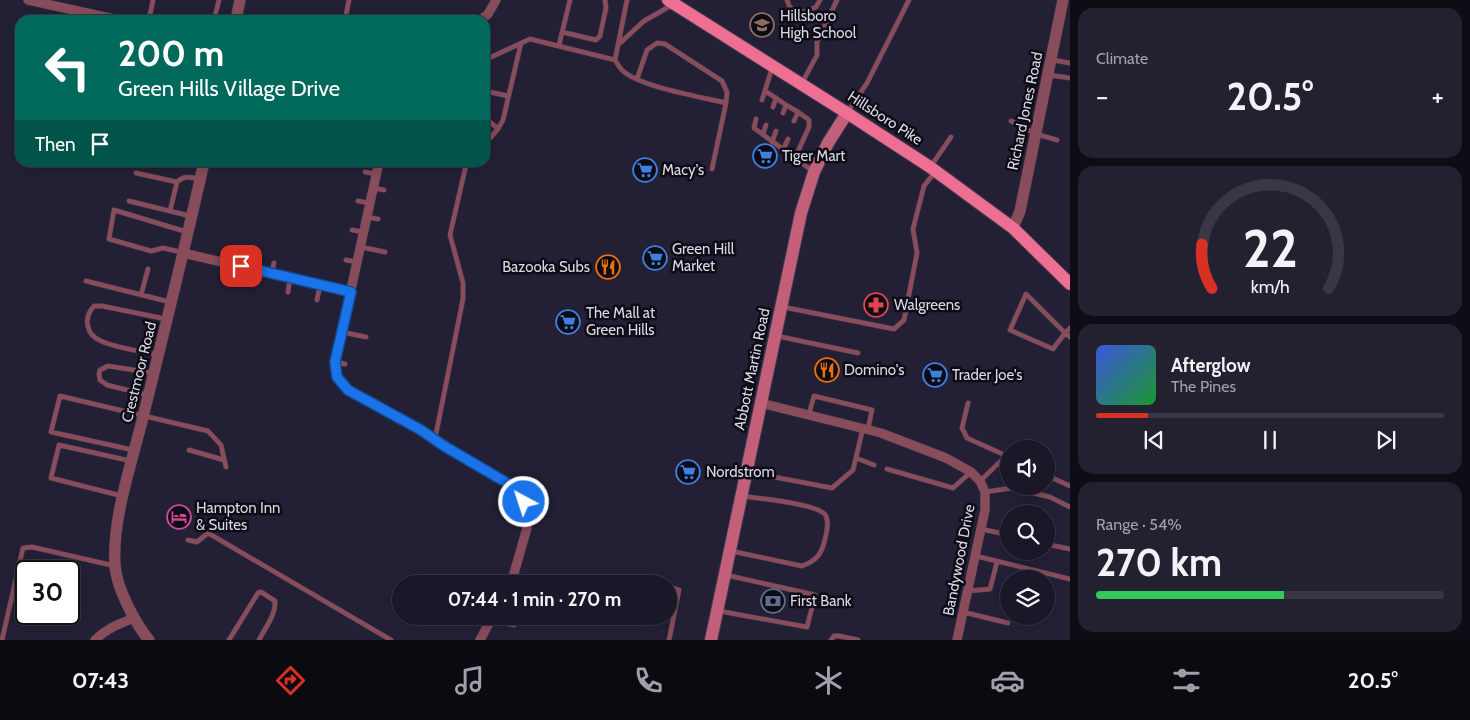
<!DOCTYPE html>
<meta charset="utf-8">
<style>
:root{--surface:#1a1828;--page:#232130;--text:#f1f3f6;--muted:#9fa0a8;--line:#383745;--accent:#d93025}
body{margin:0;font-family:Cabin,sans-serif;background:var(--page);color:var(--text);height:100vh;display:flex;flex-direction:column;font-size:19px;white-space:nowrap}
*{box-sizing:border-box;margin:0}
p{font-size:16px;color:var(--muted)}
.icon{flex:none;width:28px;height:28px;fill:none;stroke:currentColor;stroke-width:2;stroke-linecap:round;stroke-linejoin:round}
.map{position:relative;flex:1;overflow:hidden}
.panel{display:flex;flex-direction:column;gap:8px;padding:8px;background:#0e0d16;width:400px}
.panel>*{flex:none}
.top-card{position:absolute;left:15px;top:15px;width:475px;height:152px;border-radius:15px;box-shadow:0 2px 12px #0003,0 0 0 1px var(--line);background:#00695c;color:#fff;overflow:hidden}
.tools{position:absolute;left:1000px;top:440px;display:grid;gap:10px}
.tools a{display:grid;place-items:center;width:55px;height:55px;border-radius:50%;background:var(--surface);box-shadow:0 2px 12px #0003,0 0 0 1px var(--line);font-size:25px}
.speed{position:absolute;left:15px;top:560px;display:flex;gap:10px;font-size:25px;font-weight:700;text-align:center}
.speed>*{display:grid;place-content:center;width:65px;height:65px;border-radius:50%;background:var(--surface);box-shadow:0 2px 12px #0003,0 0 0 1px var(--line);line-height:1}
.speed .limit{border:2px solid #111;border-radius:8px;background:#fff;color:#111}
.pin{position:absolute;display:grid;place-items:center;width:42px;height:42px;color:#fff;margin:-21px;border-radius:10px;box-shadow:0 2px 8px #0006}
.me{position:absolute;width:55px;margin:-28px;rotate:320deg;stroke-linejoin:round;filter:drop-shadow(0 0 4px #0008)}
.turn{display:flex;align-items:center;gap:18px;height:105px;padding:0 20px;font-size:22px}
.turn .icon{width:65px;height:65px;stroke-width:2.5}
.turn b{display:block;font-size:35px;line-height:42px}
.then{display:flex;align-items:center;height:48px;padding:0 20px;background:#0003;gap:10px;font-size:19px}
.big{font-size:38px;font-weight:700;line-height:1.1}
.panel .tile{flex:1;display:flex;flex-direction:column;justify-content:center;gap:8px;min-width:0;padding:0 18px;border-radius:15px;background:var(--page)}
.panel .dial{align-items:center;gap:0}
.dial svg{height:130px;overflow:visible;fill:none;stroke:var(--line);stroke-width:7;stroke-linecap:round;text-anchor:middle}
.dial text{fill:var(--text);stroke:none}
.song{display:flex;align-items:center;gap:15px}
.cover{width:60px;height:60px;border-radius:8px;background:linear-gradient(135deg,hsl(230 70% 55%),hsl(130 70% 35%))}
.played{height:5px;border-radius:2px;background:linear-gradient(90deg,var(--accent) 15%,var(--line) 15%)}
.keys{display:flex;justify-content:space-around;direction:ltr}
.heat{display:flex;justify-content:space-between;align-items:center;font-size:28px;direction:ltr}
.charge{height:8px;border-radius:4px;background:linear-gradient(90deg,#34c759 54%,var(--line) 0)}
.trip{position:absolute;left:392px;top:575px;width:285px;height:50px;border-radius:25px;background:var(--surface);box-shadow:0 2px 12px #0003,0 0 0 1px var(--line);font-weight:700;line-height:50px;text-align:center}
.tabs{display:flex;height:80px;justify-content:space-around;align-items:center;background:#0a0a10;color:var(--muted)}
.tabs .icon{width:35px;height:35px}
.tabs .selected{color:var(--accent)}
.tabs b{font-size:22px;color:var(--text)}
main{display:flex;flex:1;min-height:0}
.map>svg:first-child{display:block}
</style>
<main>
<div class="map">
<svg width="1070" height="640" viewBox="0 0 1070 640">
<rect width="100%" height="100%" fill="#232036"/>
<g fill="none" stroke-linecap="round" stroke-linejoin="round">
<!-- service casing -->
<g stroke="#3c3a4f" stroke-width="5.5">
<path id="service" d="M 627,0 L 615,60 C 617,63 619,67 622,70 C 639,87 702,97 726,103 L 712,169
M 787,0 L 790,8 L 803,12 L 816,7 L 820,0
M 238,17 L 250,20
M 149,20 L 153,0
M 214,20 L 219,0
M 345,20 L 349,0
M 562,32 L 596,40 L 600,36 L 606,8 L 605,0
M 620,43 L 644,21 L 672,5
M 559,45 L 570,0
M 485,60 L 530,39 L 615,60
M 1053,60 L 1070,63
M 1049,75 L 1070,78
M 637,79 L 647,50 L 657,43 L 665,44 L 722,81 L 727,92 L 726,103
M 802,83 L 817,55 L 817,42 L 837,0
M 485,91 L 508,96
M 765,91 L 776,98 L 773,107
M 776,98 L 786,105 L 783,113
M 762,100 L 772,68
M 786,105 L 798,112 L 794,121
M 847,113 L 867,83 L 909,0
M 756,119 L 754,128 L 814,172
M 1011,121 L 1036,134 L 1057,140
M 498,129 L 503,120 L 521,43
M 763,134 L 766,125
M 772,142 L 776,131
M 485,144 L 498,129 L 490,122
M 783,150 L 788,139
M 795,158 L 809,127 L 809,120 L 798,112
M 931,166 L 951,137
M 365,172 L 376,174
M 136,173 L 177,182 L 170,211
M 177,182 C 184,175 190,177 200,179
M 374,188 L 384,190
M 129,201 L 190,216
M 358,201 L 369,203
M 367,217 L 378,219
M 352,230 L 363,232
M 361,247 L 385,252
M 181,252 L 163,248 L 151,251 L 109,239 L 114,210 L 187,232
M 346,260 L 357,262
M 241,267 L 243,256
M 271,274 L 274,263
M 86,281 L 170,302
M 288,292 L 290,278
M 1026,294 L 1065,333 L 1053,349 L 1010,330 Z
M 141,295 L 148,269
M 317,300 L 320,285
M 783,307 L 894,329 L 904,320 L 917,253 L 913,229 L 924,186 L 935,172
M 1070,328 L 1065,333 L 1070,337
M 342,332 L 366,337
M 777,336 L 858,353
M 158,355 C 141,351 116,348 101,341 C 86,335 83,318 94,306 L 102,306 L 166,319
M 336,362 L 345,364
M 147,395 L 107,385 L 100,380 L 99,374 L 100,370 L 108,366 L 153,373
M 968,403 L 962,428 L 967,438 L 1009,457
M 809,414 L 814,396 L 872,410 L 868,429
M 435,439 L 463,299 L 463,283 L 450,235 L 466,165 L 468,162
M 133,450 L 51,432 L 60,396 L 208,431 L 221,445 L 226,467
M 189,450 L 224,460
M 856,458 L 874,465
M 887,469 L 953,488 L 971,472
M 748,472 L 832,488 L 853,470 L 863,428
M 1046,475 L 1070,486
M 980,481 L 1006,456
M 985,492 L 1012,488 L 1050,497 L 1070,507
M 122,496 L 51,478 L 59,445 L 131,461
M 981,529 L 1009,535
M 188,540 L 197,542 L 208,533 L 391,640
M 1046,544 L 1070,549
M 731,551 L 802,566 C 816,561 822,554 825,539 C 827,532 829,523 826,516 C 821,504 757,498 742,496
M 976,556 L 1070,579
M 669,587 L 679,590 L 669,640
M 968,591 L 990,589 L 997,562
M 719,611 L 807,627 L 815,595 L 726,575
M 963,612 L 1008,623
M 491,620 L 514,625
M 2,640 L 23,548 L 32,547 L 115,566
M 229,640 L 258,593 L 261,592 L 275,601 C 276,615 265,628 259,640
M 831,640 L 834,636 L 839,636 L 858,640"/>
</g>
<!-- minor casing -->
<g stroke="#3c3a4f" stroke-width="10">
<path id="minor" d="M 28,0 L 119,20
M 481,20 L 488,14 L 496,0
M 379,162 L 335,362 L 337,377 L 348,390 L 421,431 L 444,446 L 514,487 L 524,502 L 527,528 L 511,584
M 183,253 L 351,292
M 761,403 L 881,433 L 946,458 L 971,472 L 980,481 L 985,492 L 985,510 L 957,640
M 95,640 C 107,628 119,624 134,618
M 480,640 L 493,616"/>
</g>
<!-- tertiary casing -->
<g stroke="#3c3a4f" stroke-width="12">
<path id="tertiary" d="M 236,20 L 240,0
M 1013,228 L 1020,211 L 1063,0
M 149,640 C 135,623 116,587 115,565 C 112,518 132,463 143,417 C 164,332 185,248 204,162"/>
</g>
<!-- secondary casing -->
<g stroke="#3c3a4f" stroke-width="14">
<path id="secondary" d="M 711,640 L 801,213 L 814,172 L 828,143 L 847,113"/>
</g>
<!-- primary casing -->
<g stroke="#3c3a4f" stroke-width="14">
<path id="primary" d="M 668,0 L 847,113 L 930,167 L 1013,228 L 1070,284"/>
</g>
<!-- service -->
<use href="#service" stroke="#894c5b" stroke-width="4.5"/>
<!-- minor -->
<use href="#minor" stroke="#894c5b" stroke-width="9"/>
<!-- tertiary -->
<use href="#tertiary" stroke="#894c5b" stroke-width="11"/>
<!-- secondary -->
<use href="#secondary" stroke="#c2607a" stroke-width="12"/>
<!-- primary -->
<use href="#primary" stroke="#ee6f92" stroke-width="12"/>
</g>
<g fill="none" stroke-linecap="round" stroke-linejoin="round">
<!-- route casing -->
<g stroke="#114b97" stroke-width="12">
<path id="route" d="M 241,266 L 351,292 L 335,362 L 337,377 L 348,390 L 421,430 L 444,446 L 514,487 L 524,502"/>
</g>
<!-- route -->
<use href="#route" stroke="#1a73e8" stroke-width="9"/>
</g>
<!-- icons -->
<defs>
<g id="school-ring" transform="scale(1.25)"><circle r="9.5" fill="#0d0c15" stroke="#8d6e63" stroke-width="1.5"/><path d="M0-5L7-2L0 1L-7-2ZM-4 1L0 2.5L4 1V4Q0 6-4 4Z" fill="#8d6e63"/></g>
<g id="supermarket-ring" transform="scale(1.25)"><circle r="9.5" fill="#0d0c15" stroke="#3f7fe0" stroke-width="1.5"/><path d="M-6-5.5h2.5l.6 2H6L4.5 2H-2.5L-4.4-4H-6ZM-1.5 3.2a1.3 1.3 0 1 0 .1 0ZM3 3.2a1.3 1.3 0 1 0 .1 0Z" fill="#3f7fe0"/></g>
<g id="restaurant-ring" transform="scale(1.25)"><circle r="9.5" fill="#0d0c15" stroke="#e8710a" stroke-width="1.5"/><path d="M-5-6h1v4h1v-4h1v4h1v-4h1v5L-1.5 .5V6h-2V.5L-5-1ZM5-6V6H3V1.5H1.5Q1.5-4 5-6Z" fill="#e8710a"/></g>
<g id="pharmacy-ring" transform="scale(1.25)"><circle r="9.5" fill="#0d0c15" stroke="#e0444e" stroke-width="1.5"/><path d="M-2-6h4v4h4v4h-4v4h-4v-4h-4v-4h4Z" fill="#e0444e"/></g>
<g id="hotel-ring" transform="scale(1.25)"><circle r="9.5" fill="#0d0c15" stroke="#d1479c" stroke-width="1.5"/><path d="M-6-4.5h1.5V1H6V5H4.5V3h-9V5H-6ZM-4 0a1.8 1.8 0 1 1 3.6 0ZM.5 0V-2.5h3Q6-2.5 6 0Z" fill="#d1479c"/></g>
<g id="bank-ring" transform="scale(1.25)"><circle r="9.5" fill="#0d0c15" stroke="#5c6f8a" stroke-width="1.5"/><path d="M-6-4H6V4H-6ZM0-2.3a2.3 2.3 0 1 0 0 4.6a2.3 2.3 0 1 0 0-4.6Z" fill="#5c6f8a"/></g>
</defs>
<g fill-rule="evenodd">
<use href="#school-ring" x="762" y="25"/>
<use href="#supermarket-ring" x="765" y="156"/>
<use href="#supermarket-ring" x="645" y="170"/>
<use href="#supermarket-ring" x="655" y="258"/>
<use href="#restaurant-ring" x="608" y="267"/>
<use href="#pharmacy-ring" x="876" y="305"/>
<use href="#supermarket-ring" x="568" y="322"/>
<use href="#restaurant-ring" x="827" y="370"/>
<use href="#supermarket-ring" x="935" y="375"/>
<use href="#supermarket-ring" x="688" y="472"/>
<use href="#hotel-ring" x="179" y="517"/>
<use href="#bank-ring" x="773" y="601"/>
</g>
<g text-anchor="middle" stroke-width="5" stroke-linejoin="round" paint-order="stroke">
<!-- poi labels -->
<g font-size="15" fill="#d9d8e6" stroke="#0d0c15" text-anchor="start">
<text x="780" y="21">Hillsboro<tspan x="780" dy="17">High School</tspan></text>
<text x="782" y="161">Tiger Mart</text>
<text x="662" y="175">Macy's</text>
<text x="672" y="254">Green Hill<tspan x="672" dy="17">Market</tspan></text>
<text x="590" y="272" text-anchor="end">Bazooka Subs</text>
<text x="894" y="310">Walgreens</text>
<text x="586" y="318">The Mall at<tspan x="586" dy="17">Green Hills</tspan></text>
<text x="844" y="375">Domino's</text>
<text x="952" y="380">Trader Joe's</text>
<text x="706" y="477">Nordstrom</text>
<text x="196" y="513">Hampton Inn<tspan x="196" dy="17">&amp; Suites</tspan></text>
<text x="790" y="606">First Bank</text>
</g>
<!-- street labels -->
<g font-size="15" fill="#d9d8e6" stroke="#0d0c15">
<text transform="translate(1025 111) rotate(-78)" y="5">Richard Jones Road</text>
<text transform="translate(885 118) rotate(33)" y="5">Hillsboro Pike</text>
<text transform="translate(752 369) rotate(-78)" y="5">Abbott Martin Road</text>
<text transform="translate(139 372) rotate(-76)" y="5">Crestmoor Road</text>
<text transform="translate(959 560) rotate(-79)" y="5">Bandywood Drive</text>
</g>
</g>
</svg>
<div class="tools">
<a><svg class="icon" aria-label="sound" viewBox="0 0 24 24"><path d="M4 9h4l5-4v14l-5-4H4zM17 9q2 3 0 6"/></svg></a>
<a><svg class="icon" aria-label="search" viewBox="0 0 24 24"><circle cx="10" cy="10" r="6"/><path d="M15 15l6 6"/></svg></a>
<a><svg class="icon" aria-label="layers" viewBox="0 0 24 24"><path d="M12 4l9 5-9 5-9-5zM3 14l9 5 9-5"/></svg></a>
</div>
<div class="speed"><div class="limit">30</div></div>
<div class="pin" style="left:241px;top:266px;background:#d93025"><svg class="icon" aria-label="arrive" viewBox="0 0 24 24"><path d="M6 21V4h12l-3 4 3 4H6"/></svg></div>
<svg class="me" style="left:524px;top:502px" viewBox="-20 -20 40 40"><circle r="17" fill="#1a73e8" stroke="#fff" stroke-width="3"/><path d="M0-11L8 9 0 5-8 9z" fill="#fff"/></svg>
<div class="trip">07:44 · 1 min · 270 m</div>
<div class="top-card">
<div class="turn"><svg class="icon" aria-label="left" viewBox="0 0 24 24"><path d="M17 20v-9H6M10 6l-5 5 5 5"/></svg><div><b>200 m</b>Green Hills Village Drive</div></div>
<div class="then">Then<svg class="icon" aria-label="arrive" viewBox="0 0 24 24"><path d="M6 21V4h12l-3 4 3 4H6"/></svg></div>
</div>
</div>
<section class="panel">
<div class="tile"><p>Climate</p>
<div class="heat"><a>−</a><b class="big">20.5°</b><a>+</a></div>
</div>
<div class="tile dial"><svg viewBox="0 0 100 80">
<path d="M14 69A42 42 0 1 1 86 69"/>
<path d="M14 69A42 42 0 0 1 8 42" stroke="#d93025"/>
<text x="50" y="56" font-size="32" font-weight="700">22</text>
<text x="50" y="72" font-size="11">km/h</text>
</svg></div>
<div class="tile">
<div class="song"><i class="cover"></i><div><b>Afterglow</b><p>The Pines</p></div></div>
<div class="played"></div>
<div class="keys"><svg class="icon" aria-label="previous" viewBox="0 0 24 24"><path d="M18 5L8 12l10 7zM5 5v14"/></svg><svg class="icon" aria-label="pause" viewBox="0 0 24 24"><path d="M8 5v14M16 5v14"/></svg><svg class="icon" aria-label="next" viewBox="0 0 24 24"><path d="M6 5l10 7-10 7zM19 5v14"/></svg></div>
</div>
<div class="tile"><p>Range · 54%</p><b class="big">270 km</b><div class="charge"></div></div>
</section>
</main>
<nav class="tabs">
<b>07:43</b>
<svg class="icon selected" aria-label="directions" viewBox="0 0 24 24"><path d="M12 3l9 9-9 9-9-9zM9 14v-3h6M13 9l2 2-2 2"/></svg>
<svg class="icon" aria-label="music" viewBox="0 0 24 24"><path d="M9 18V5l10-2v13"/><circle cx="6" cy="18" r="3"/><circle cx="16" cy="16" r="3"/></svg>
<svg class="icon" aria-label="phone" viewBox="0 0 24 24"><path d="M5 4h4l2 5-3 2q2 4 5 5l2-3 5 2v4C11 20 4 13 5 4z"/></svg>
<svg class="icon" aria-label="climate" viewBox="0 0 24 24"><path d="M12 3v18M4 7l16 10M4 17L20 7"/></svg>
<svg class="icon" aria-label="car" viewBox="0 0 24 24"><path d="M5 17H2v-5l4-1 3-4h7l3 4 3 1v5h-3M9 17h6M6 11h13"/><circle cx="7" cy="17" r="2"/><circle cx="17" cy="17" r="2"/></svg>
<svg class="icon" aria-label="filters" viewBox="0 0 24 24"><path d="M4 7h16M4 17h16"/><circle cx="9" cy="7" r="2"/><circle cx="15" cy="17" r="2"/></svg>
<b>20.5°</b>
</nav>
